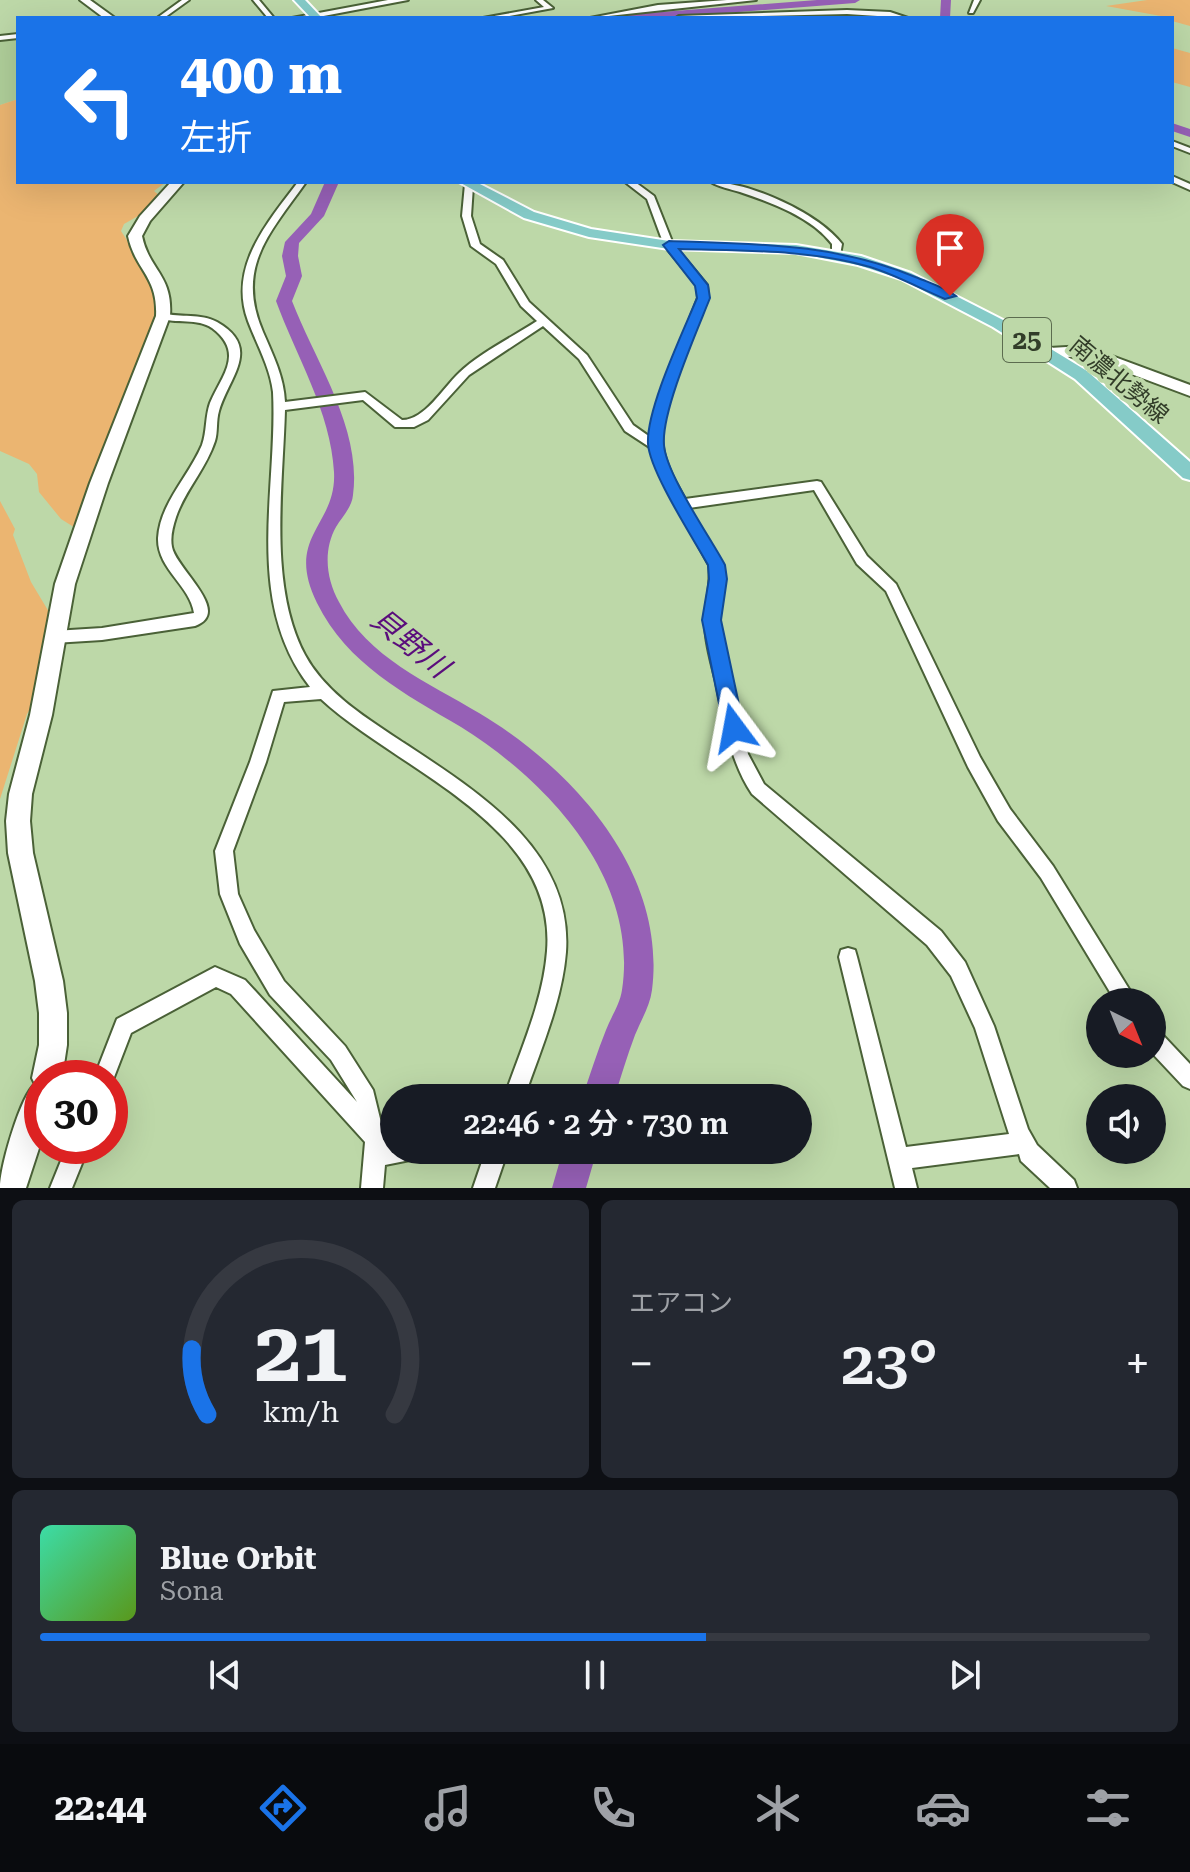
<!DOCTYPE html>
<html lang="ja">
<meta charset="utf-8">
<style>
:root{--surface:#171b24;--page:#242831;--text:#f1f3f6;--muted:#9ea1a6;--line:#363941;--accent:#1a73e8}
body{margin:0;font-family:"Roboto Serif","Noto Sans JP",serif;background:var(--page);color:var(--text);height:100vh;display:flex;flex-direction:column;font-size:30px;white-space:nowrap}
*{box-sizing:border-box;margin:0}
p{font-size:26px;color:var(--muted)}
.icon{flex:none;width:44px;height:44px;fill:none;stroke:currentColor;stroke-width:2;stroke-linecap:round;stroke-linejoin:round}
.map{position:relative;height:1188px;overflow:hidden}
.side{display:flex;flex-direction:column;gap:12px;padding:12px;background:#0d0f14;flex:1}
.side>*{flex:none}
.top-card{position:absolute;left:16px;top:16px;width:1158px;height:168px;border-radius:0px;box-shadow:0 8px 32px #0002;background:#1a73e8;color:#fff;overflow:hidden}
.needle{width:52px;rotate:137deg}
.buttons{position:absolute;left:1086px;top:988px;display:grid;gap:16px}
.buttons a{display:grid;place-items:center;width:80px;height:80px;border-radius:50%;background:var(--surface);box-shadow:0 8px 32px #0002;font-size:40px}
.speed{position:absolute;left:24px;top:1060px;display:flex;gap:16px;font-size:40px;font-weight:700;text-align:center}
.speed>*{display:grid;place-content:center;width:104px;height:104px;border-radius:50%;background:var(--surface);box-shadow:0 8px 32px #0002;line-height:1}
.speed .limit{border:12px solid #d22;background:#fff;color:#111}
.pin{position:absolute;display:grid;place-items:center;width:68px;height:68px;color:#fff;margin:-82px -34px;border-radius:50% 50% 50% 0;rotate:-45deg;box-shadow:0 0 8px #0007}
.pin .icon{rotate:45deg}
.me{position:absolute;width:88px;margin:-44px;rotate:347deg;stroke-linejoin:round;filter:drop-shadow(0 0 6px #0008)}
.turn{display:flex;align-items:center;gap:28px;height:168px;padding:0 32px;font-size:36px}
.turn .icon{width:104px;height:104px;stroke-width:2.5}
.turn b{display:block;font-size:56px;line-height:68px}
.big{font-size:60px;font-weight:600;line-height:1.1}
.side .card{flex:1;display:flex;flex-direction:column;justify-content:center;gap:12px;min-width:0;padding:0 28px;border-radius:12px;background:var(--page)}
.side .dial{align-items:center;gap:0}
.dial svg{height:208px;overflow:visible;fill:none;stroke:var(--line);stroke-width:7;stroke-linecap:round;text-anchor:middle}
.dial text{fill:var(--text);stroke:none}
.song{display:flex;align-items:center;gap:24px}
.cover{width:96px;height:96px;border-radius:12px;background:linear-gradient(135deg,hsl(160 70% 55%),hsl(90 70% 35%))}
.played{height:8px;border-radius:4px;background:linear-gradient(90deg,var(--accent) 60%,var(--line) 60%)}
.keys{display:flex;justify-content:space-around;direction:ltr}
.heat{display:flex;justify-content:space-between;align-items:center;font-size:44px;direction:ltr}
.side .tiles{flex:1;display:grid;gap:12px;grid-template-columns:1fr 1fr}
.card:last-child{grid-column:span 2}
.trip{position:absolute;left:380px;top:1084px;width:432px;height:80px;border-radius:40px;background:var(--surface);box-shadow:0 8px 32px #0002;font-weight:600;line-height:80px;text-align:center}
.menu{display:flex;height:128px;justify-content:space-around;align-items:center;background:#090b0e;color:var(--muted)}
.menu .icon{width:56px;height:56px}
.menu .active{color:var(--accent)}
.menu b{font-size:36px;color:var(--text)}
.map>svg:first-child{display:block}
</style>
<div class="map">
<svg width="1190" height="1188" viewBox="0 0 1190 1188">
<rect width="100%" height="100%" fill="#bdd8a8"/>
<!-- built -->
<path fill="#afce99" d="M 18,36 L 18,99 L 0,105 L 0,38 Z"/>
<!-- green -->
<path fill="#ebb571" d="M 1147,0 L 1190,0 L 1190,26 L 1172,21 L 1172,18 L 1106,6 Z
M 1172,48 L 1190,53 L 1190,87 L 1172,82 Z
M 18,99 L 18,182 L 166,182 L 154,191 L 160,196 L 145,212 L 124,224 L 121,231 L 155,284 L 159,310 L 77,529 L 61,519 L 39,492 L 37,474 L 29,464 L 0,451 L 0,105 Z
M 0,501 L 15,529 L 13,535 L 31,582 L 49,612 L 36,699 L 27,714 L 0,799 Z"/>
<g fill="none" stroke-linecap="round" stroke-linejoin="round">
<!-- river -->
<path fill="#9660b6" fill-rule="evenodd" d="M 817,0 L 860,0 L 855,3 L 662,18 L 618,18 L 623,15 Z
M 941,0 L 951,0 L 950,18 L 940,18 Z
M 1172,123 L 1190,129 L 1190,137 L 1172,131 Z
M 325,182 L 339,182 L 324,216 L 299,243 L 298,256 L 302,276 L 292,301 C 315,361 362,428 353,495 C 352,507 342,517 336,527 C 323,550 326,579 339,602 C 367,657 429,683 479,713 C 573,769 667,872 652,990 C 650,1006 641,1020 635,1035 C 627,1056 621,1077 614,1098 L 582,1098 C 590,1075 597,1052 606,1030 C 611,1017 620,1004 622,990 C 639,879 549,782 461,727 C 405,694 347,664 317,603 C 284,536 337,526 334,472 C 331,412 296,356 276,301 L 286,276 L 282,256 L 285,242 L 311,214 Z
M 563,1150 L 597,1150 L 586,1188 L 552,1188 Z"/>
<!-- street casing -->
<g stroke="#4a6137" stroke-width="4">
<path id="street" d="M 182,0 L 189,0 L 164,18 L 157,18 Z
M 253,0 L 259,0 L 274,18 L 268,18 Z
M 536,0 L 543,0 L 553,8 L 498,18 L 483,18 L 544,7 Z
M 727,0 L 756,0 L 590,18 L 658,5 Z
M 974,0 L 980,0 L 973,13 L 969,13 Z
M 847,10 L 890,12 L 908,18 L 847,14 L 676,18 L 679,16 Z
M 18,34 L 18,38 L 0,40 L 0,36 Z
M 1172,141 L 1190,148 L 1190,153 L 1172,146 Z
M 1172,176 L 1190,184 L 1190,190 L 1172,182 Z
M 298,182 L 306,182 C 270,233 235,267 263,332 C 273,355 284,377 285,402 L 365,392 L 402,420 C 425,420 443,388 459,373 C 478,354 514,336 537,321 L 521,306 L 496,264 L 471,246 L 462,216 L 465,184 L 467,182 L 483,182 L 473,186 L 471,216 L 480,244 L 503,260 L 529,302 L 587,355 L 633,425 L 650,437 L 661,392 L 698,298 L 697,285 L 664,245 L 647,199 L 625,182 L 635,182 L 654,196 L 673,244 L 707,285 L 708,298 C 694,335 657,409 663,447 C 666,466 676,483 685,499 L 817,481 L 821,482 L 867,556 L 896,584 L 980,757 L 1010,809 L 1053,866 L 1137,1002 L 1116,1002 L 1041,878 L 998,821 L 968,767 L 886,591 L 857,564 L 814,490 L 689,508 L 723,565 L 725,579 L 719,620 L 722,647 L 748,754 L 764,784 L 941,931 L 965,962 L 994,1026 L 1028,1129 L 1037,1145 L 1074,1180 L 1077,1188 L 1050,1188 L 1021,1161 L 1019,1154 L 912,1168 L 917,1188 L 895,1188 L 839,957 L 841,950 L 848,948 L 855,950 L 857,957 L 906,1147 L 1009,1134 L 975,1028 L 951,976 L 927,945 L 752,794 C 730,761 724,721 716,682 C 711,662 705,641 705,621 C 705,602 712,585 709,565 L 666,487 L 651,448 L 625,431 L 579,359 L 543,326 L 469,375 L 428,420 L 414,427 L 395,427 L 363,400 L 285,410 C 283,486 268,586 305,655 C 326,694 368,719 404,743 C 478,792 573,850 566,952 C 562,1002 540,1051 524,1098 L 504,1098 C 520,1051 543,1002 547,951 C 557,824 399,771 321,699 L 284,702 L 266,762 L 233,851 L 238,894 L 254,930 L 284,981 L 345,1046 L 373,1090 L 386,1143 L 394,1142 L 394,1150 L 423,1150 L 420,1158 L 385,1165 L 383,1188 L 361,1188 L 365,1142 L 231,994 L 216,987 L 131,1033 L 111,1085 L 110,1078 L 94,1078 L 117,1019 L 215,967 L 245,980 L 357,1102 L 331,1060 L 270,995 L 240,944 L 220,894 L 215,851 L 250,762 L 273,691 L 310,687 C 243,601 278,489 273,392 C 270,367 257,345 248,321 C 228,267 267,223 298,182 Z
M 711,182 C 750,182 818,213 842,244 L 840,255 L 832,257 L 832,244 C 811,217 772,203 740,192 C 730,189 719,187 711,182 Z
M 163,313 C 180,318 201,313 217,322 C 263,348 228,378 219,411 C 216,421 218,432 215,441 C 206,469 185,490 176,517 C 173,526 170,537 172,547 C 176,569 233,612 195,626 L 102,640 L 54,643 L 49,641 L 47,637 L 49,633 L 54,631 L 102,628 L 194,613 C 190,585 157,569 158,538 C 160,503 189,476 202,445 C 207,431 205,417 210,403 C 222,375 245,353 212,328 C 198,318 176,324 159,318 L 158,316 Z
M 1152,1028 L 1159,1031 L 1190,1064 L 1190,1089 L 1183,1086 L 1152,1053 Z
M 67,1146 L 89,1146 L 72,1188 L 50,1188 Z
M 486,1150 L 508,1150 L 495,1188 L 473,1188 Z"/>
</g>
<!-- secondary casing -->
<g stroke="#4a6137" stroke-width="4">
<path id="secondary" d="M 80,0 L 90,0 L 115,18 L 104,18 Z
M 388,0 L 408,0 L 313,18 L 292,18 Z
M 171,182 L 184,182 L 150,221 L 142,236 C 149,270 173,275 170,316 L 108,483 L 75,584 L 52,715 L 32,794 L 30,821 L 33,853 L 63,981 L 67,1013 L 67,1045 L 62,1078 L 42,1078 L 42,1139 L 26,1188 L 0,1188 C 0,1167 20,1097 35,1084 L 32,1078 L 39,1045 L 39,1013 L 35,981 L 8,853 L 6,821 L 9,794 L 30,715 L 55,584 L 90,483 L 156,316 C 158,276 135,270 128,236 L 140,216 Z
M 1085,346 L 1190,385 L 1190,396 L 1083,356 L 1049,358 L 1041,353 L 1049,348 Z"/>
</g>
<!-- primary casing -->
<g stroke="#fff" stroke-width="4">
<path id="primary" d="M 294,0 L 305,0 L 322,18 L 311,18 Z
M 459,182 L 476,182 L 534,212 L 591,229 L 669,241 L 796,245 L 861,256 L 911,273 L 1005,321 L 1087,371 L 1190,462 L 1190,480 L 1183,478 L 1075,379 L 993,327 L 901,279 L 858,265 L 796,253 L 669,249 L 589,237 L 524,218 Z"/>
</g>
<!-- street -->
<use href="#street" fill="#fff" fill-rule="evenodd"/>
<!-- secondary -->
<use href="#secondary" fill="#fff" fill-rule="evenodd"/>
<!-- primary -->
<use href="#primary" fill="#85cbc8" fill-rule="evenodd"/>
</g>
<!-- route -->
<path fill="#1a73e8" stroke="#114b97" stroke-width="2" d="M 669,241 C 758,244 835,243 918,278 C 930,283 946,288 956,296 L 945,299 C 921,289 896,275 870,267 C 808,249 743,251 679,249 L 708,285 L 710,298 C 697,331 661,412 664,445 C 666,474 710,537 725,565 L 727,579 L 721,620 L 744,728 L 741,734 L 734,736 L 727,734 L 724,728 L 702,620 L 709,579 L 708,565 C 693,538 650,472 648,444 C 646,409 683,332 697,298 L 695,286 L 663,245 Z"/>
<g text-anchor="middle" stroke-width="8" stroke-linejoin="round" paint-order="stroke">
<!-- far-street labels -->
<g font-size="24" fill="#323d29" stroke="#bdd8a8">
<text transform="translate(1119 380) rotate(40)" y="8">南濃北勢線</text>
</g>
<!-- shield labels -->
<rect fill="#bdd8a8" stroke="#5c6c4f" stroke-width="2" x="1003" y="318" width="48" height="44" rx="6"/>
<g font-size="26" font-weight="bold" fill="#323d29">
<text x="1027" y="349">25</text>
</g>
<!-- water labels -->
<g font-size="30" font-style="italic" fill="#5a0d7c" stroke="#bdd8a8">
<text transform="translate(410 643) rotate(39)" y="10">貝野川</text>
</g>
</g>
</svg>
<div class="buttons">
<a><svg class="needle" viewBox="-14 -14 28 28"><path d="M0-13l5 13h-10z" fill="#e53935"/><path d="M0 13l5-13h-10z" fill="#9ea1a6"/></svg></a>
<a><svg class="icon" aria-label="sound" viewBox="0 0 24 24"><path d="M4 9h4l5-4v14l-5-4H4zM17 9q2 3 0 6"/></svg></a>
</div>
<div class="speed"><div class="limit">30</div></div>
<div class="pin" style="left:950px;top:296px;background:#d93025"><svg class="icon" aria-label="arrive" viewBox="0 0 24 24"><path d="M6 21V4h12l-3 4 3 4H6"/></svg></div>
<svg class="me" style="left:734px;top:728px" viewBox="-20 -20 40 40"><path d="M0-17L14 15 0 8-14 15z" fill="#1a73e8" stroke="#fff" stroke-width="4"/></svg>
<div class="trip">22:46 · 2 分 · 730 m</div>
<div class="top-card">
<div class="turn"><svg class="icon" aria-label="left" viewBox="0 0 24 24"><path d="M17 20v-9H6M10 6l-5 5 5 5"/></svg><div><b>400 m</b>左折</div></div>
</div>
</div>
<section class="side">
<div class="tiles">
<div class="card dial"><svg viewBox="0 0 100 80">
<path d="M14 69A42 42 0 1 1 86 69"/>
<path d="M14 69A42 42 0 0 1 8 44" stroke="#1a73e8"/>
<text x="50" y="56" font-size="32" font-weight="700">21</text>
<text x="50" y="72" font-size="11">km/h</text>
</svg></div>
<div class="card"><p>エアコン</p>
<div class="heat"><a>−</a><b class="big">23°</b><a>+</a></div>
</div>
<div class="card">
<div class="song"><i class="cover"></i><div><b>Blue Orbit</b><p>Sona</p></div></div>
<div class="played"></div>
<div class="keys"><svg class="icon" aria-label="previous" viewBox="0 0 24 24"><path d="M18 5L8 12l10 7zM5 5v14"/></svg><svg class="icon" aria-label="pause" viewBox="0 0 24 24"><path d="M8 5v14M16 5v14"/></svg><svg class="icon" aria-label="next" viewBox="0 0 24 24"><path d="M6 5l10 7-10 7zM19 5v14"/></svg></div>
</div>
</div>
</section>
<nav class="menu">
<b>22:44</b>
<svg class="icon active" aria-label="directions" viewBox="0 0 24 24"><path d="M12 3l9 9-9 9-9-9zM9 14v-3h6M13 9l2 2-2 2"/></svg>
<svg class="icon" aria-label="music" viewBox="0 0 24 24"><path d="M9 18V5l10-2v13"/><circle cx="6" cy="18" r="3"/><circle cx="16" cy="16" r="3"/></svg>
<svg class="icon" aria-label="phone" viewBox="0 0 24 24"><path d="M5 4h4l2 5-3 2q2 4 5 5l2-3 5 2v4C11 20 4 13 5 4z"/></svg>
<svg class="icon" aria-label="climate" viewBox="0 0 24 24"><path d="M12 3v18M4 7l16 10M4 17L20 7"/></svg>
<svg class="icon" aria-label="car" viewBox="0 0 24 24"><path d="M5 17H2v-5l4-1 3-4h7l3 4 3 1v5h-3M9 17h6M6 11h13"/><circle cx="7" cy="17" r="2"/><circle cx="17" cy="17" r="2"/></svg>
<svg class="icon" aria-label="filters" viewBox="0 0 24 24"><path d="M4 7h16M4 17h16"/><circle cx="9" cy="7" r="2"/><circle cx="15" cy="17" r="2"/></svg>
</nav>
